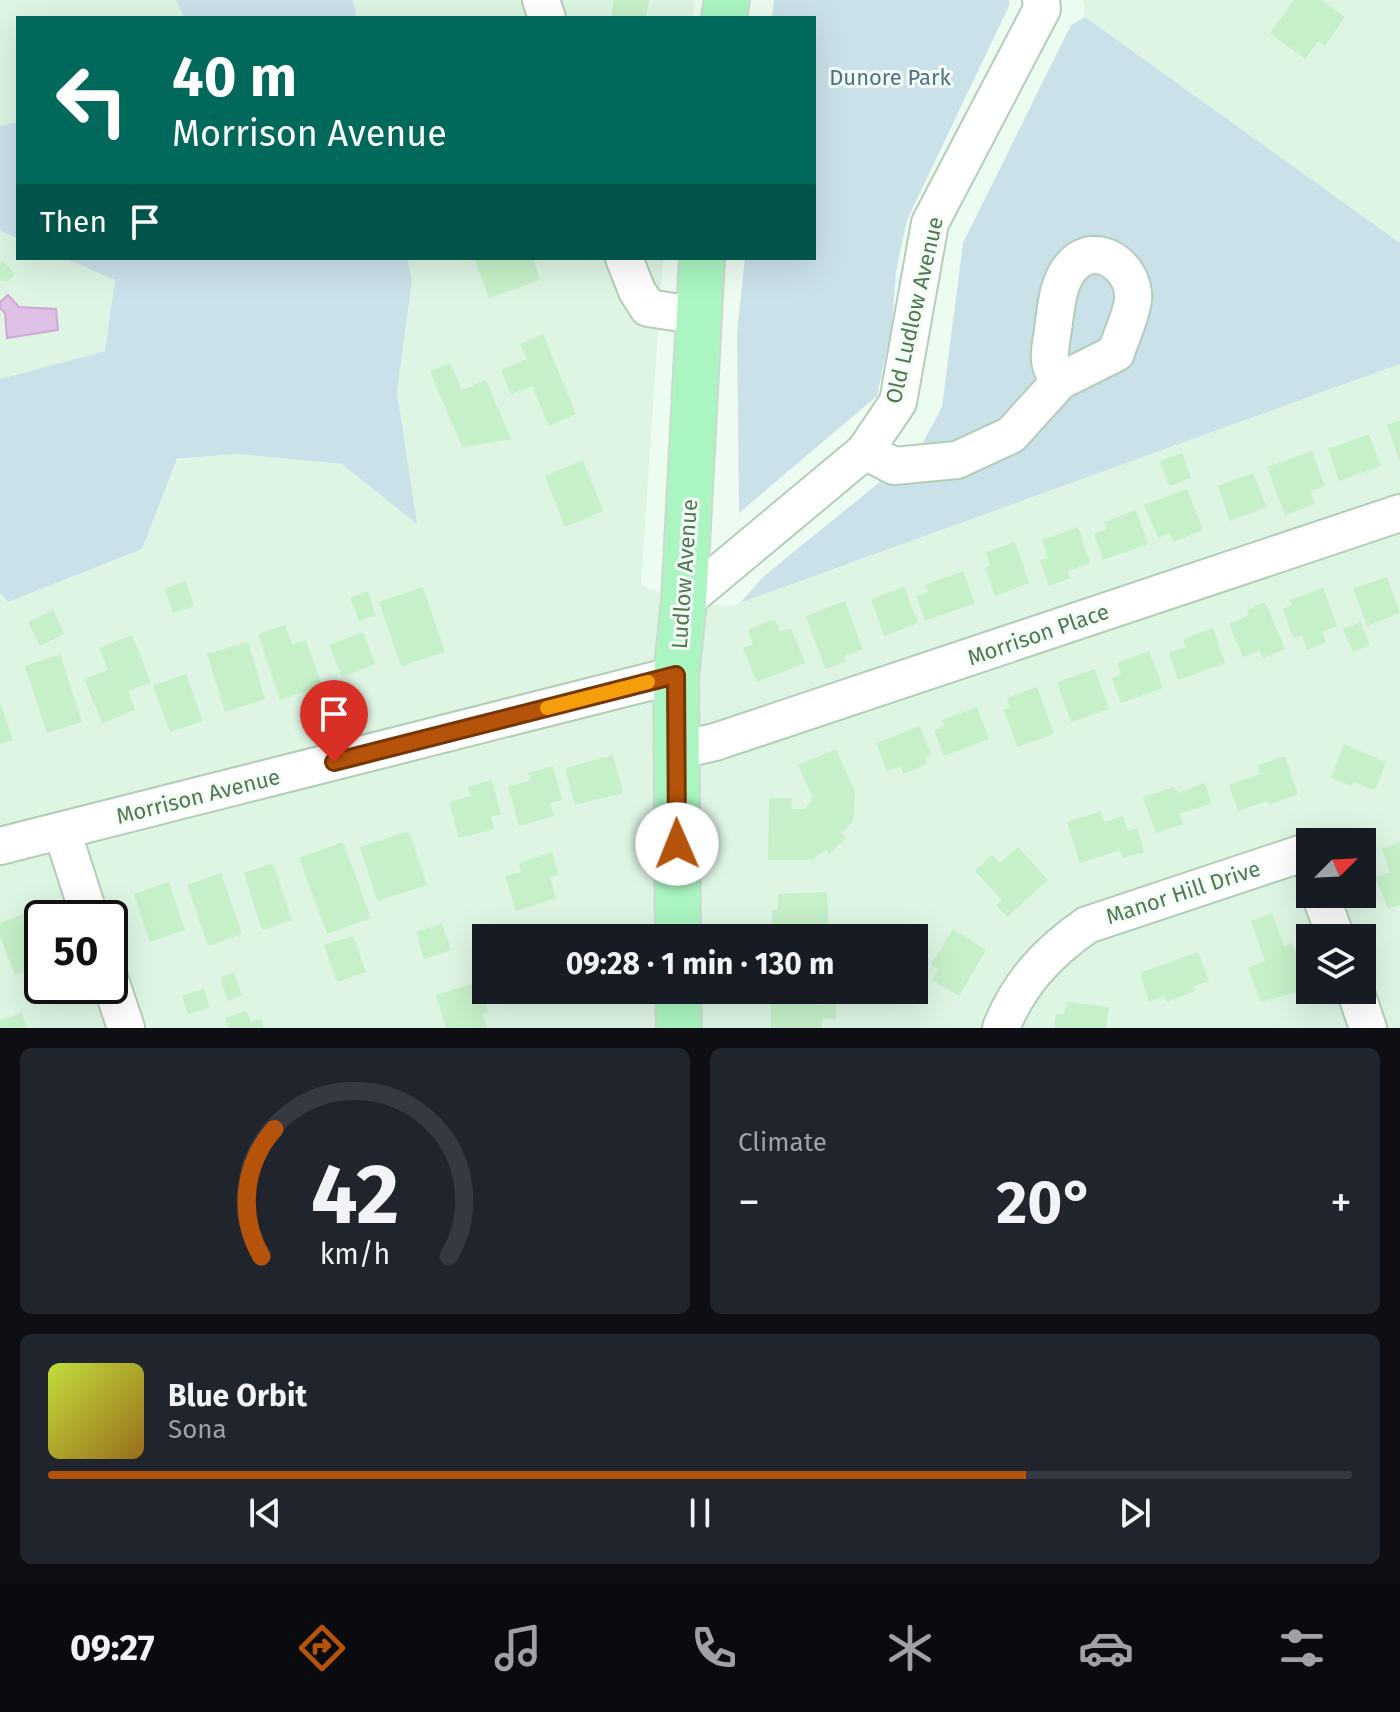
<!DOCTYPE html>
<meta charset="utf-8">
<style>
:root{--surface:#171b24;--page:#20242c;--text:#f1f3f6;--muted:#9ea1a6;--line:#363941;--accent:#b45309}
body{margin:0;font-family:"Fira Sans",sans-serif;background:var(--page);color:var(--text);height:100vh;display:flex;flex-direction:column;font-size:30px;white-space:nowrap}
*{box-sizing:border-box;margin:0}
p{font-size:26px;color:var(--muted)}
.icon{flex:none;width:44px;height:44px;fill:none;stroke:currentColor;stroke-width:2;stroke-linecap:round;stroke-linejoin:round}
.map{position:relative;height:1028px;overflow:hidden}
.drawer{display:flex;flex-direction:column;gap:20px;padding:20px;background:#0d0f14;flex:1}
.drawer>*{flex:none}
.top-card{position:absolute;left:16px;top:16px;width:800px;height:244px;border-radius:0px;box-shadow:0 8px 32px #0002;background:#00695c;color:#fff;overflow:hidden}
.needle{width:52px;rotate:66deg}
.tools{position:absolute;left:1296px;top:828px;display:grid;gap:16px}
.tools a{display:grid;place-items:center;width:80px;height:80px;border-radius:0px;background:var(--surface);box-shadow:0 8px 32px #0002;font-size:40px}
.speed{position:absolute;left:24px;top:900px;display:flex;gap:16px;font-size:40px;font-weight:700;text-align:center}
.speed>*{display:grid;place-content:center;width:104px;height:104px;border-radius:50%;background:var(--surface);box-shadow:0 8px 32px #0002;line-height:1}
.speed .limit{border:4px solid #111;border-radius:12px;background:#fff;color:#111}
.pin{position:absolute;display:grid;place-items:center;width:68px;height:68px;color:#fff;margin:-82px -34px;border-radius:50% 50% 50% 0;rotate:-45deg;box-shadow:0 0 8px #0007}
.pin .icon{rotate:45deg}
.me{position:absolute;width:88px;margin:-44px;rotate:359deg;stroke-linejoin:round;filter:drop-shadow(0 0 6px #0008)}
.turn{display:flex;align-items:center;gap:28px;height:168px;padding:0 24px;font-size:36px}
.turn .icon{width:104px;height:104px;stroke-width:2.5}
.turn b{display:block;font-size:56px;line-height:68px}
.then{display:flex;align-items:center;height:76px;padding:0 24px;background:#0003;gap:16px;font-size:30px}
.big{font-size:60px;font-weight:700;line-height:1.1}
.drawer .tile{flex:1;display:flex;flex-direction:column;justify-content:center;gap:12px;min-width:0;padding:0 28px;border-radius:12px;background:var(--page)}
.drawer .dial{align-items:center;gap:0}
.dial svg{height:208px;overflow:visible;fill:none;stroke:var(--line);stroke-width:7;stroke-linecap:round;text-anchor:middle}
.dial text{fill:var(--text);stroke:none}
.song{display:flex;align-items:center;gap:24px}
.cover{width:96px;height:96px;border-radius:12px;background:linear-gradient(135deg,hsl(70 70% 55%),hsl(40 70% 35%))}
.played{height:8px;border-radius:4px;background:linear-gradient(90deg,var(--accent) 75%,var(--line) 75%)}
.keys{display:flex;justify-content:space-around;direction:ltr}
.heat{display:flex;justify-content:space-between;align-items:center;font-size:44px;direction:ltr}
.drawer .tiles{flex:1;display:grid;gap:20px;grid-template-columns:1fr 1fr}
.tile:last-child{grid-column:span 2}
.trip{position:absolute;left:472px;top:924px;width:456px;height:80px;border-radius:0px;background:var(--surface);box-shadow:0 8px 32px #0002;font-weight:700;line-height:80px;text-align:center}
.menu{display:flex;height:128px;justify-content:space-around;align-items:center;background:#090b0e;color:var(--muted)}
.menu .icon{width:56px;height:56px}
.menu .selected{color:var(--accent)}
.menu b{font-size:36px;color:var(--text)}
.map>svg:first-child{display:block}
</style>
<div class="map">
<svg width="1400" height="1028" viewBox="0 0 1400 1028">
<rect width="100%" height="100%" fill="#edfcf1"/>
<!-- residential -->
<path fill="#def5e4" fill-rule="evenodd" d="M 0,0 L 176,0 L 184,18 L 18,18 L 18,122 L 0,126 Z
M 353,0 L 695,0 L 693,18 L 357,18 Z
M 1083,0 L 1400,0 L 1400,243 L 1085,17 Z
M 0,231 L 18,238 L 18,258 L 64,258 L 116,280 L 105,351 L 0,379 Z
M 407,258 L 663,258 L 641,585 L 684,602 L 732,606 L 1400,364 L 1400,1028 L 0,1028 L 0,593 L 8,602 L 141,549 L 177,460 L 237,454 L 342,464 L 416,523 L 397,392 L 412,281 ZM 1310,842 L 1362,842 L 1362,894 L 1310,894 ZM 42,918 L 110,918 L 110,986 L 42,986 ZM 486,938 L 914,938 L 914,990 L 486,990 ZM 1310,938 L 1362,938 L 1362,990 L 1310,990 Z"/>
<!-- green -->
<path fill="#cbe1ea" d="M 176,0 L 353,0 L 357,18 L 184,18 Z
M 774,0 L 1009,0 L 1009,6 L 907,220 L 896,272 L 892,326 L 877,396 L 739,513 L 737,332 L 745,258 L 814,258 L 814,18 L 772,18 Z
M 1085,17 L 1400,243 L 1400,364 L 740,603 L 764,576 L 919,450 L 942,407 L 963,243 L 1071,25 Z
M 18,122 L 18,238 L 0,231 L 0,126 Z
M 64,258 L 407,258 L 412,281 L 397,392 L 417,524 L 342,464 L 237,454 L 177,459 L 142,549 L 8,602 L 0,593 L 0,379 L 105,351 L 115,280 Z"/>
<!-- water -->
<path fill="#dfc1e5" stroke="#cfa8d6" stroke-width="2" d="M 8,295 L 19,307 L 56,309 L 58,330 L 7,338 L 5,313 L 0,308 L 0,302 Z"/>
<!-- building -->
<path fill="#c6f0c9" d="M 614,0 L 649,0 L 646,18 L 611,18 Z
M 1294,0 L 1321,0 L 1345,17 L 1325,46 L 1318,41 L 1305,59 L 1270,33 Z
M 474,258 L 533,258 L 540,280 L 489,298 Z
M 3,261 L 15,274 L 7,282 L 0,280 L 0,264 Z
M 543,334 L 576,414 L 549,426 L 532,386 L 511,394 L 501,370 L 527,359 L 520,344 Z
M 450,363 L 462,390 L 486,380 L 511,439 L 462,447 L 430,371 Z
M 1400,420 L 1400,462 L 1387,425 Z
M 1369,434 L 1381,466 L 1339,481 L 1328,449 Z
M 1312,451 L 1325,486 L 1310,491 L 1315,504 L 1285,515 L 1267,467 Z
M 1182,453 L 1191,478 L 1169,486 L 1160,461 Z
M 583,460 L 603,511 L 565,527 L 545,476 Z
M 1253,473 L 1267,507 L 1230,521 L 1218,486 Z
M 1187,489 L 1203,530 L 1173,542 L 1170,533 L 1158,538 L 1144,505 Z
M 1136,510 L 1148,544 L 1103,560 L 1094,534 L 1107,529 L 1104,522 Z
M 1078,527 L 1090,563 L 1067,571 L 1070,578 L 1049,586 L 1040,560 L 1048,558 L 1042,540 Z
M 1015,542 L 1029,583 L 995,596 L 985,568 L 990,566 L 986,552 Z
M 963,571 L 975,603 L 925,621 L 916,596 L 928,592 L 925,585 Z
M 1387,577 L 1400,613 L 1367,626 L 1353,589 Z
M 186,581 L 194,606 L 173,613 L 165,589 Z
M 423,587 L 445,652 L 401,666 L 379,602 Z
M 904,587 L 918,623 L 884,636 L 871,599 Z
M 1323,588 L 1337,626 L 1322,632 L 1326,643 L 1307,650 L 1302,635 L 1293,638 L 1283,609 L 1292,605 L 1290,600 Z
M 368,591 L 376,615 L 359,621 L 350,598 Z
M 845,601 L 863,649 L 844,656 L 846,661 L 825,669 L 806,616 Z
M 1265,602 L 1285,649 L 1263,658 L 1259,650 L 1243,657 L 1229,624 L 1249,615 L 1247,610 Z
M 53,610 L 64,634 L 40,646 L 28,622 Z
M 775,619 L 780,632 L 791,628 L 805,663 L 757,682 L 743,648 L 753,644 L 748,630 Z
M 1361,622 L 1370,645 L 1353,652 L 1343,629 Z
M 285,625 L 292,644 L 306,640 L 322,686 L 280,700 L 258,634 Z
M 1213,628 L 1225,663 L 1178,680 L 1169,653 L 1186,647 L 1183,639 Z
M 363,632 L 375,664 L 342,677 L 329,645 Z
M 132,635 L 151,682 L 128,691 L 135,710 L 102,723 L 84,679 L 108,670 L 99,648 Z
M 248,642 L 265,699 L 225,712 L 207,654 Z
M 1149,651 L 1163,688 L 1121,703 L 1112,678 L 1121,675 L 1117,663 Z
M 60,654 L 82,722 L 47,733 L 25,666 Z
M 1095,669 L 1109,709 L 1071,722 L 1057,682 Z
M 186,674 L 203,721 L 170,732 L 153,686 Z
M 1037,687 L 1054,734 L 1017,747 L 1004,710 L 1010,708 L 1007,698 Z
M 0,702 L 13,740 L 0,744 Z
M 977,707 L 989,739 L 944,756 L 934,730 L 944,727 L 942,720 Z
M 920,726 L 931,755 L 925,758 L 927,764 L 903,774 L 900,766 L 887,771 L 876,743 Z
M 1344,744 L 1386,762 L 1375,790 L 1354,782 L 1352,786 L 1331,778 Z
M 836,749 L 855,792 L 853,822 L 841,833 L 846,838 L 829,854 L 825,849 L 813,860 L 768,860 L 769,798 L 792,798 L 791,809 L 805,809 L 813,798 L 798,765 Z
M 613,755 L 623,793 L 575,805 L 565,768 Z
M 1285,756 L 1298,794 L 1269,805 L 1267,801 L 1238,811 L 1229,785 L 1260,774 L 1257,766 Z
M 553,766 L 562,800 L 550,803 L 554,816 L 519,826 L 508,786 L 530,781 L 528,773 Z
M 492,780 L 501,814 L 491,817 L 494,829 L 459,838 L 449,802 L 471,796 L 468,787 Z
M 1205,783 L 1212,803 L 1179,814 L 1183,824 L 1156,833 L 1143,797 L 1175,787 L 1177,793 Z
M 1101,811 L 1104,822 L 1123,816 L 1128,831 L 1137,828 L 1144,852 L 1123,858 L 1120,850 L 1080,863 L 1067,822 Z
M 409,831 L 427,885 L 377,901 L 360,847 Z
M 343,842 L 371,918 L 327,934 L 299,858 Z
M 1400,842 L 1400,905 L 1388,909 L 1375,877 L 1390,872 L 1382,849 Z
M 1018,847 L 1048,880 L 1007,917 L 996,905 L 1002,900 L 975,871 L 992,855 L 1000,863 Z
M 552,852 L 559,874 L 550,877 L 556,898 L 516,911 L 505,876 L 521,872 L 519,863 Z
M 273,863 L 292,920 L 262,930 L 244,873 Z
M 221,873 L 242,934 L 208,946 L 187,885 Z
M 169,882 L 185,930 L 150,942 L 134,894 Z
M 827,892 L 829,938 L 781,938 L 781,930 L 772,931 L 772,910 L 778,910 L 778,894 Z
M 34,910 L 42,929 L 42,964 L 15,975 L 0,936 L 0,923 Z
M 1272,913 L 1284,946 L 1292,943 L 1305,976 L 1299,978 L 1304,990 L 1261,1002 L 1248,968 L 1265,961 L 1251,921 Z
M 442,923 L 451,950 L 424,959 L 416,932 Z
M 953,929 L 986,950 L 959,996 L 932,980 L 939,969 L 931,965 Z
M 353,936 L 366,972 L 337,982 L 324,945 Z
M 1198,952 L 1209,981 L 1194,986 L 1195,991 L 1166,1002 L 1164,996 L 1149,1002 L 1140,973 Z
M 234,973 L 242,995 L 228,1001 L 220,978 Z
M 479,982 L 488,1013 L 483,1014 L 487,1028 L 446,1028 L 436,995 Z
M 204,989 L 210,1007 L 188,1014 L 182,996 Z
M 779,990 L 817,990 L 817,1005 L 836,1004 L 836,1019 L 822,1019 L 822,1028 L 771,1028 L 771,1000 L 779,999 Z
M 1066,1002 L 1109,1007 L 1106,1028 L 1054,1028 L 1056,1014 L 1064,1014 Z
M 247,1011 L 251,1022 L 261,1019 L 264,1028 L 228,1028 L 225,1018 Z
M 22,1013 L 27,1028 L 0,1028 L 0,1020 Z"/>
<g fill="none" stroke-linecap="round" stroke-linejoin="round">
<!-- minor casing -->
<g stroke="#b2ceb6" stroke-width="40">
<path id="minor" d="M 541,0 L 547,18
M 624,258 L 637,291 L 648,308 L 700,316
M 865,451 L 894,466 L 957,460 L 1011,435 L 1060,381 L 1116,353 C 1121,336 1131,317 1133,300 C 1136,268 1097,238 1072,266 C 1057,282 1056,309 1053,330 C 1050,350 1045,365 1060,381
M 684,602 L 865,451 L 898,402 L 930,223 L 1042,9 L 1041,0
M 676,751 L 715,742 L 1400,513
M 62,831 L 90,918
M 0,846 L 676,675
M 1320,894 L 1336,938
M 110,980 L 126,1028
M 1355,990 L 1368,1028
M 1001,1028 C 1019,983 1047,953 1087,925 L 1306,852 L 1310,864"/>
</g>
<!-- major casing -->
<g stroke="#ced9ce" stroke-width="48">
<path id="major" d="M 724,18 L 727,0
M 678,938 L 676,675 L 684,602 L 702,258
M 678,990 L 679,1028"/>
</g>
<!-- minor -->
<use href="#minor" stroke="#fff" stroke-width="36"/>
<!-- major -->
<use href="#major" stroke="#aaf5c2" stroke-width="44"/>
</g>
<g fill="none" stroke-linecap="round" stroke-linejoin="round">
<!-- route casing -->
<g stroke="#753606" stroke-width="20">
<path id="route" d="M 334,762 L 676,675 L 677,844"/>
</g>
<!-- route -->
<use href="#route" stroke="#b45309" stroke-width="14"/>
<!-- slow -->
<path stroke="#f59e0b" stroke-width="14" d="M 547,708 L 648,682"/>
</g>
<g text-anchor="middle" stroke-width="6" stroke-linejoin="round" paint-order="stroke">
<!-- park labels -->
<g font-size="22" fill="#4e7187" stroke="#f3fef7">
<text x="890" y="85">Dunore Park</text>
</g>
<!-- street labels -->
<g font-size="22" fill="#507751" stroke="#f3fef7">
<text transform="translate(914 310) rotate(-77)" y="8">Old Ludlow Avenue</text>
<text transform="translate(684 574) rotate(-86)" y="8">Ludlow Avenue</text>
<text transform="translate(1038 634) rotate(-19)" y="8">Morrison Place</text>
<text transform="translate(198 796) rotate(-14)" y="8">Morrison Avenue</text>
<text transform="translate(1183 892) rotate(-18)" y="8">Manor Hill Drive</text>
</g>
</g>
</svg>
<div class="tools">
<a><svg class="needle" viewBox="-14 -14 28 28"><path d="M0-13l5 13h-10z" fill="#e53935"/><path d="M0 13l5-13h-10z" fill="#9ea1a6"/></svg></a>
<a><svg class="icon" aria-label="layers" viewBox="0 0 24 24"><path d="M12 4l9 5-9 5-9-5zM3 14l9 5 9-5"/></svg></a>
</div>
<div class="speed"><div class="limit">50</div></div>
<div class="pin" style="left:334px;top:762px;background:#d93025"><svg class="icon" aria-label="arrive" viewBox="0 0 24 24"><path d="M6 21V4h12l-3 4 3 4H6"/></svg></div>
<svg class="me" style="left:677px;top:844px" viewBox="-20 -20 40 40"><circle r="19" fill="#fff"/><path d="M0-13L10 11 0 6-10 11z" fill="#b45309"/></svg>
<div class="trip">09:28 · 1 min · 130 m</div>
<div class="top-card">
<div class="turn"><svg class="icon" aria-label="left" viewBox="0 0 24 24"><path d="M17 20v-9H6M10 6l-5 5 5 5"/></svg><div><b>40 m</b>Morrison Avenue</div></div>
<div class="then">Then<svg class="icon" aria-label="arrive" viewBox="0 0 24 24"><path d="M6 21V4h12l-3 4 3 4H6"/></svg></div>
</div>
</div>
<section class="drawer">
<div class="tiles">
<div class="tile dial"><svg viewBox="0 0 100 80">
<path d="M14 69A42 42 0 1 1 86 69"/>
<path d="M14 69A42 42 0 0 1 19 20" stroke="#b45309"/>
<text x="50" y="56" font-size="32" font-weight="700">42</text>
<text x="50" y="72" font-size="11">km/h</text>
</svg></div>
<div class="tile"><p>Climate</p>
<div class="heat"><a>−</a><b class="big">20°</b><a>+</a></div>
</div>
<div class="tile">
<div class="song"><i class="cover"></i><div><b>Blue Orbit</b><p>Sona</p></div></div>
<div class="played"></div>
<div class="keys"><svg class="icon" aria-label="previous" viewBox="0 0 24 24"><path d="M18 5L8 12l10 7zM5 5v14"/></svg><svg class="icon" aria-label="pause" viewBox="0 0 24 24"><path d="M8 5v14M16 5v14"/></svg><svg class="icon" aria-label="next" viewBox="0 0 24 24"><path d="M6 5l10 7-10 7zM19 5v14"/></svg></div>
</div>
</div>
</section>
<nav class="menu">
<b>09:27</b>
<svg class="icon selected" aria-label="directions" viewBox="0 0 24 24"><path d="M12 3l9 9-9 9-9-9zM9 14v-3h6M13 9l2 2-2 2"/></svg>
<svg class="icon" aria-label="music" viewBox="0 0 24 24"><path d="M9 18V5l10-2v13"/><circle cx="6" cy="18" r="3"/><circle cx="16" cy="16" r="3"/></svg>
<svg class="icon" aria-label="phone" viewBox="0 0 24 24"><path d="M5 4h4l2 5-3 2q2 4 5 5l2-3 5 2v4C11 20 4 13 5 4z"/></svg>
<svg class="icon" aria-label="climate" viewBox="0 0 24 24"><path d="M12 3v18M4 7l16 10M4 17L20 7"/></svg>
<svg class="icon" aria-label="car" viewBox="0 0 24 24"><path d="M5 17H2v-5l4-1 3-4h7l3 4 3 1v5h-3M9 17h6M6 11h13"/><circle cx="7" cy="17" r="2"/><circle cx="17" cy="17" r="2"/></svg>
<svg class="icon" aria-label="filters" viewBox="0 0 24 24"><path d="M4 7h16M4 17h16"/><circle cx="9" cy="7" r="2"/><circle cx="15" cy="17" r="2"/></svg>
</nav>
